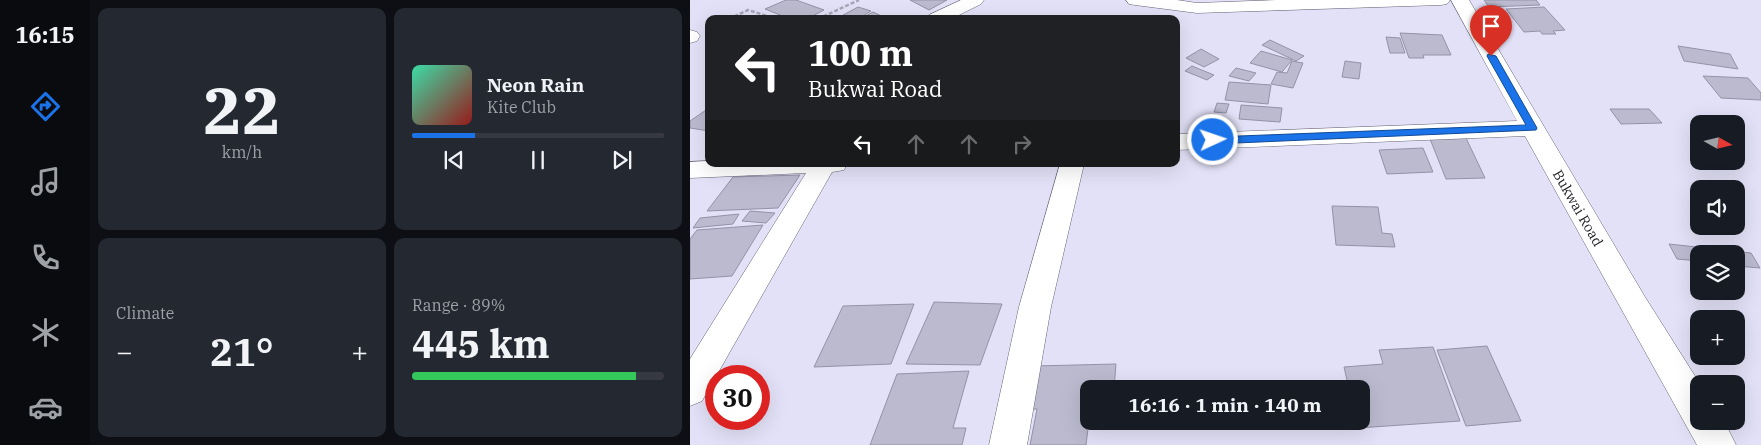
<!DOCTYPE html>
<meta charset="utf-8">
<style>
:root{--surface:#171b24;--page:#242831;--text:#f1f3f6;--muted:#9ea1a6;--line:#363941;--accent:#1a73e8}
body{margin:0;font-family:"IBM Plex Serif",serif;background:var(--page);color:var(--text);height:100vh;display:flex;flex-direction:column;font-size:19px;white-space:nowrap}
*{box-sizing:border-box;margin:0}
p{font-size:16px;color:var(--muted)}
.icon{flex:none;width:28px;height:28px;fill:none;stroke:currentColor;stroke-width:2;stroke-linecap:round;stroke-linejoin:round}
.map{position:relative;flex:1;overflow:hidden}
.drawer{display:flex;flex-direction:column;gap:8px;padding:8px;background:#0d0f14;width:600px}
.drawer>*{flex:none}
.top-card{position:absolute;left:15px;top:15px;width:475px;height:152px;border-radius:10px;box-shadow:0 5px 20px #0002;background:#202124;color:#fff;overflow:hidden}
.needle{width:32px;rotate:98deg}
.fabs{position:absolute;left:1000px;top:115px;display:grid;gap:10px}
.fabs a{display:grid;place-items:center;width:55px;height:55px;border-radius:10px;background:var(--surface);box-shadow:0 5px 20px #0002;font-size:25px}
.speed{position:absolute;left:15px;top:365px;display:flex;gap:10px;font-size:25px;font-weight:700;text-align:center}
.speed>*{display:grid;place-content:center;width:65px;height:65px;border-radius:50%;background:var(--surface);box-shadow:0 5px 20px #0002;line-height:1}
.speed .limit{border:8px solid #d22;background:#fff;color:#111}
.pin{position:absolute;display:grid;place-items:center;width:42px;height:42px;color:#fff;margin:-51px -21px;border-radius:50% 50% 50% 0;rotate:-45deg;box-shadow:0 0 5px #0007}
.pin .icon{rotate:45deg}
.me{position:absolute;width:55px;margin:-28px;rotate:87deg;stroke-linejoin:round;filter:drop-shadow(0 0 4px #0008)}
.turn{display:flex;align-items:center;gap:18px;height:105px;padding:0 20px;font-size:22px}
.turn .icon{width:65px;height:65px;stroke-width:2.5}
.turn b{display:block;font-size:35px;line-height:42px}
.lanes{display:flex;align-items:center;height:48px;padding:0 20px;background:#0003;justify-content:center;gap:25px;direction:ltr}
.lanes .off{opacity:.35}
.big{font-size:38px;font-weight:800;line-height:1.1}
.drawer .card{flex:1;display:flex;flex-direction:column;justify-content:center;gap:8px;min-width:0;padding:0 18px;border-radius:10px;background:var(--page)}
.drawer .dial{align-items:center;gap:0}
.dial b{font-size:65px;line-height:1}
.song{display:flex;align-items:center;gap:15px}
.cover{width:60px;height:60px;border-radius:8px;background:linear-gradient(135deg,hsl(160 70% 55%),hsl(0 70% 35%))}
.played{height:5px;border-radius:2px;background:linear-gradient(90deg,var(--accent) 25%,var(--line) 25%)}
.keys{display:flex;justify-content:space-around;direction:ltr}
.heat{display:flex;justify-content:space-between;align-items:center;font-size:28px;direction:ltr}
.charge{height:8px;border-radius:4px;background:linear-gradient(90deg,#34c759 89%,var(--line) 0)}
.drawer .tiles{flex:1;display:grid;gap:8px;grid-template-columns:repeat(2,1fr)}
.trip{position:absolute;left:390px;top:380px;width:290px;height:50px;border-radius:10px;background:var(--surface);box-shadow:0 5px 20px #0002;font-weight:800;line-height:50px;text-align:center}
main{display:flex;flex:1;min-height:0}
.dock{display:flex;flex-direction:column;width:90px;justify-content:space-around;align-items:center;background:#090b0e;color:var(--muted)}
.dock .icon{width:35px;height:35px}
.dock .active{color:var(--accent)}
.dock b{font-size:22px;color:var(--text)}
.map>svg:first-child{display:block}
</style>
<main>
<nav class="dock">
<b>16:15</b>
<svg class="icon active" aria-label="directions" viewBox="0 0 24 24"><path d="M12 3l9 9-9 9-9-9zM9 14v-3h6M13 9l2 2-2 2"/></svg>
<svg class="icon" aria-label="music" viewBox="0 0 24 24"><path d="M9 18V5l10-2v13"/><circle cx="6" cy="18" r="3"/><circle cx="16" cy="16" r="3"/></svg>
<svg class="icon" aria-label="phone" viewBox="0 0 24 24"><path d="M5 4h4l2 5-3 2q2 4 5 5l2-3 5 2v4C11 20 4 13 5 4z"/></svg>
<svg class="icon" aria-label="climate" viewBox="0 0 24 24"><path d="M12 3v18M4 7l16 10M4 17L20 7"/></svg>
<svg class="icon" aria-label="car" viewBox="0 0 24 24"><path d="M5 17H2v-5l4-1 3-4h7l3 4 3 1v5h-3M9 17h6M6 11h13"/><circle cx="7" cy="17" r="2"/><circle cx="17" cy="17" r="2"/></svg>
</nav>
<section class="drawer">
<div class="tiles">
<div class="card dial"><b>22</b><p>km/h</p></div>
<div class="card">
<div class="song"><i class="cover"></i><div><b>Neon Rain</b><p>Kite Club</p></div></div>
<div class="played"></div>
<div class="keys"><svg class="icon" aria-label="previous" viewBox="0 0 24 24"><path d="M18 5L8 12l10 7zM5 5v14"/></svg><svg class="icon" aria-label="pause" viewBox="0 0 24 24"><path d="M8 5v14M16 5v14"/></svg><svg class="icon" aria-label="next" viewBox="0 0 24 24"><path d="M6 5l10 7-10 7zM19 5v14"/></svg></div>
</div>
<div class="card"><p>Climate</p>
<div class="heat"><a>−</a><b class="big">21°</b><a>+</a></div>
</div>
<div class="card"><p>Range · 89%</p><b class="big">445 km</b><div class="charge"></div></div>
</div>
</section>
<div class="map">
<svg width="1071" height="445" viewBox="0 0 1071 445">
<rect width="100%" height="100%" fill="#e2e1f7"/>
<!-- building -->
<path fill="#bbbacf" stroke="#9392a6" d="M 96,0 L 106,0 L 134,10 L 117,19 L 100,19 L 75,9 Z
M 220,0 L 257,0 L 239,10 Z
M 794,0 L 846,0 L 850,5 L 799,7 Z
M 168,7 L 181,11 L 168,19 L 146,19 Z
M 854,7 L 875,30 L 863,31 L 866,34 L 852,34 L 850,31 L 834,32 L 816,9 Z
M 183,12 L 198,19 L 170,19 Z
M 710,33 L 752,35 L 761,55 L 733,55 L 734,58 L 719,58 Z
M 696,37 L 710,38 L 715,53 L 700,53 Z
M 580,40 L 614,56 L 606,61 L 572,45 Z
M 988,46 L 1040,54 L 1048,69 L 994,61 Z
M 511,49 L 529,59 L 514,67 L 496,58 Z
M 571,51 L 602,60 L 592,72 L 560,63 Z
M 602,61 L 613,63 L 603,88 L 581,84 L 587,72 L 597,73 Z
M 655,61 L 671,63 L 669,79 L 652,77 Z
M 502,66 L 524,75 L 517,80 L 495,71 Z
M 546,68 L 566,73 L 559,81 L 539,76 Z
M 1013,76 L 1058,78 L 1071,93 L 1071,100 L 1031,98 Z
M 539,82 L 581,85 L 578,104 L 535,100 Z
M 527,103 L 539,104 L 536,113 L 524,112 Z
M 551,105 L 592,108 L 590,122 L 549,119 Z
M 19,108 L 19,131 L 0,128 L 0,121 Z
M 920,109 L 959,109 L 972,123 L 931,124 Z
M 776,138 L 795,178 L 756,179 L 740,139 Z
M 733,148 L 743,172 L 697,174 L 689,150 Z
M 110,175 L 88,208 L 17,211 L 43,177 Z
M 642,206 L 688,207 L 692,233 L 702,234 L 705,247 L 646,245 Z
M 60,211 L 85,213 L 76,223 L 52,221 Z
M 49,214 L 43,224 L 3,228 L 10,218 Z
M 73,225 L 42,276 L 0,279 L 0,239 L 7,230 Z
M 979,244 L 1061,253 L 1070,268 L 1046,266 L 1046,254 L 1009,254 L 1009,261 L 987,259 Z
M 244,302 L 312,304 L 290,365 L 216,364 Z
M 224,304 L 201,364 L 124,367 L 153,306 Z
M 797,346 L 831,421 L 776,426 L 747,350 Z
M 743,347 L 770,421 L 668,428 L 666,421 L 671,421 L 671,389 L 659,389 L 654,367 L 693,364 L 689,350 Z
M 426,364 L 424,389 L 399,389 L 399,421 L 396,445 L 340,445 L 347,409 L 334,409 L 344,366 Z
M 279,371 L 263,428 L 276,428 L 272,445 L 180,445 L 207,374 Z"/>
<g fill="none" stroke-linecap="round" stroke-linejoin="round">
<!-- minor casing -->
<g stroke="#646376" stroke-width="1">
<path id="minor" d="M 271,0 L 294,0 L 291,4 L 261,19 L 237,19 L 239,15 Z
M 436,0 L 487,0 L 507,3 L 587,0 L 760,0 L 757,4 L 751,5 L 507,13 L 445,5 L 439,4 Z
M 761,0 L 779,0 L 955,297 L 1010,384 L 1009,421 L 1034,421 L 1046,445 L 1007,445 L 835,136 L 486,150 L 486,134 L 827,121 Z
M 0,30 L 7,32 L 10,36 L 7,41 L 0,43 Z
M 19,161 L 19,164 L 157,164 L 154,170 L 142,172 L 12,401 L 0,406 L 0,359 L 116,173 L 0,178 L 0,162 Z
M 370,164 L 394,164 L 361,307 L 337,445 L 299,445 L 329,307 Z"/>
</g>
<!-- path -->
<path stroke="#a7a6b8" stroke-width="2.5" stroke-dasharray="4 2" stroke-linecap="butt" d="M 39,19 L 58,10 L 87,19
M 128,19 L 169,0"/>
<!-- minor -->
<use href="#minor" fill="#fff" fill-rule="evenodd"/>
</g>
<!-- route -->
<path fill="#1a73e8" stroke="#114b97" d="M 798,54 L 806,56 L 847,128 L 846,130 L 523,144 L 518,140 L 523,137 L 836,125 L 797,56 Z"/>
<g text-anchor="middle" stroke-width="4" stroke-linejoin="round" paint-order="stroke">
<!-- street labels -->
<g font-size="14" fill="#25242c" stroke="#fff">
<text transform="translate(888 208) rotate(60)" y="5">Bukwai Road</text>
</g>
</g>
</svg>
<div class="fabs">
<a><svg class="needle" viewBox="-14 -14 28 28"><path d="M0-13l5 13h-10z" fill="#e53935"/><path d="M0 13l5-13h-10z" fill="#9ea1a6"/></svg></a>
<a><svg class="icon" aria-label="sound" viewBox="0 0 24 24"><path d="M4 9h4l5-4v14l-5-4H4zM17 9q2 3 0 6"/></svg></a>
<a><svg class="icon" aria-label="layers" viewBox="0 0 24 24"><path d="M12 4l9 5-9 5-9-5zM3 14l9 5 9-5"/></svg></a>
<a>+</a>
<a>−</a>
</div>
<div class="speed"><div class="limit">30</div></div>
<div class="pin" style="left:801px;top:56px;background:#d93025"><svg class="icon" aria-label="arrive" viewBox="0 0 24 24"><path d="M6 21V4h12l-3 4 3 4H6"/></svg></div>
<svg class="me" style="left:523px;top:140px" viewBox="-20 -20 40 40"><circle r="17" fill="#1a73e8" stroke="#fff" stroke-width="3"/><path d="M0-11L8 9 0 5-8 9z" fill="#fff"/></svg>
<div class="trip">16:16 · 1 min · 140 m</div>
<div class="top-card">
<div class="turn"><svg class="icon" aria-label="left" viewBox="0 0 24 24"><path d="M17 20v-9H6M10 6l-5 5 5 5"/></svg><div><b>100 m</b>Bukwai Road</div></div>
<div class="lanes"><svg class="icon" aria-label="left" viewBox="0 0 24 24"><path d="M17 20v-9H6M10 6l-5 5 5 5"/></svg><svg class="icon off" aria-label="ahead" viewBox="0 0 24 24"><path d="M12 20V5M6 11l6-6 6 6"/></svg><svg class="icon off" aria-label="ahead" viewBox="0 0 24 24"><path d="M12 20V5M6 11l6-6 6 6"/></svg><svg class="icon off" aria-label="right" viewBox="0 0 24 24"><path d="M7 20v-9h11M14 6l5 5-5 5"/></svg></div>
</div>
</div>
</main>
